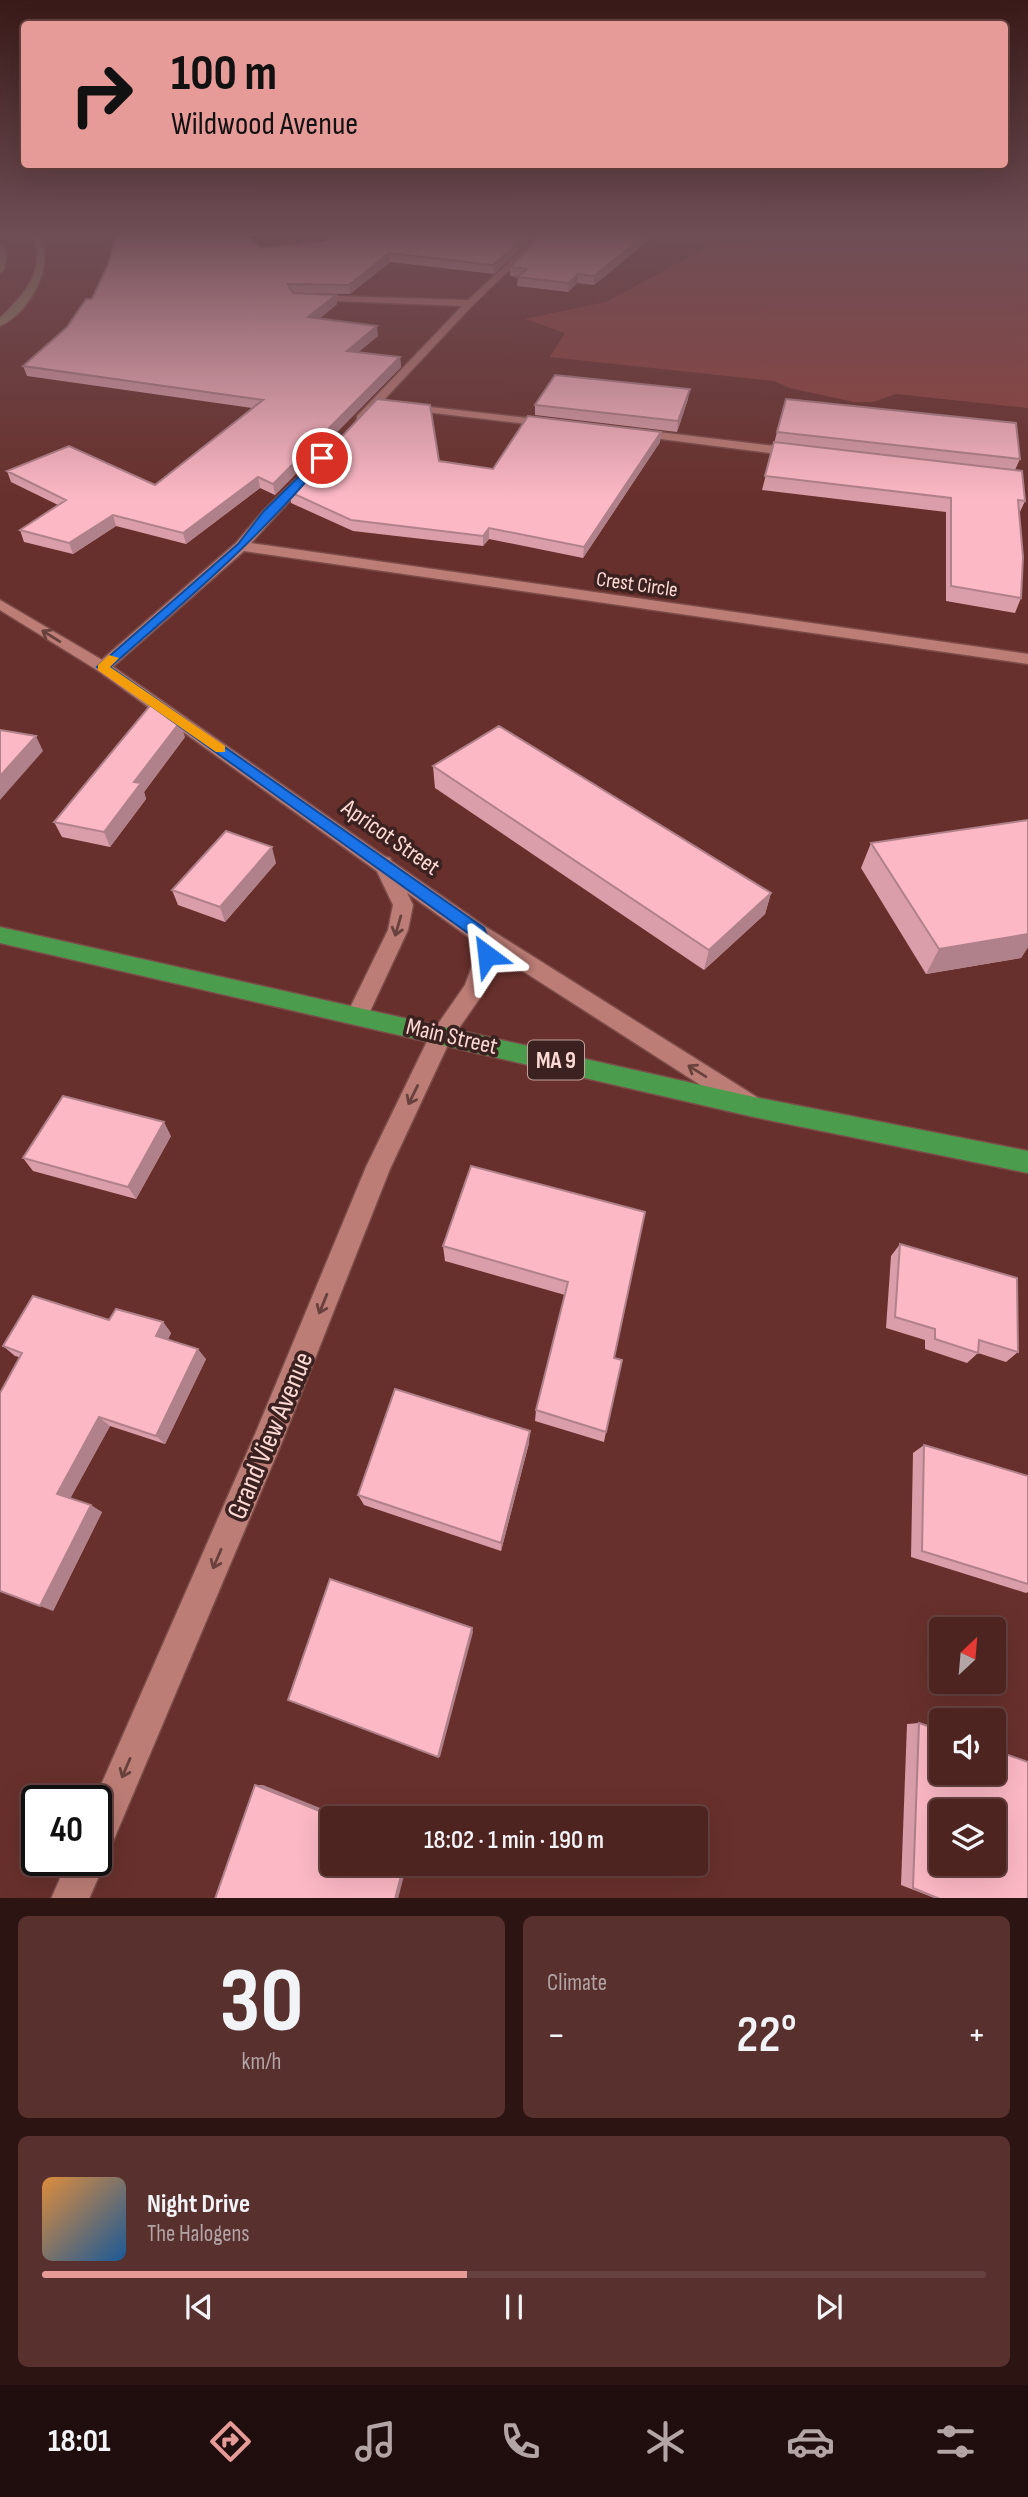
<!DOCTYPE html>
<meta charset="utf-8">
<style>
:root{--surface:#4e2421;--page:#58302e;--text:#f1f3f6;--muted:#b3a4a5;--line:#65413f;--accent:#e69b98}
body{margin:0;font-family:"Sofia Sans Condensed",sans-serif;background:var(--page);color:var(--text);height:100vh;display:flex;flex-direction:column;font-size:26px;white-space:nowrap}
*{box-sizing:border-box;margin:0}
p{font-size:23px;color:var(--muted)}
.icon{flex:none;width:38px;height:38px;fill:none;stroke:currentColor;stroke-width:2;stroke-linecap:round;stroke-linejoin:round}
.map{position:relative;height:1898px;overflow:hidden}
.drawer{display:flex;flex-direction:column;gap:18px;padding:18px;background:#2b1412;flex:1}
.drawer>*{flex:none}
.hud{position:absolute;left:21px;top:21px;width:987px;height:147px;border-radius:7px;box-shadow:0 7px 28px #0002,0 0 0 2px var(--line);background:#e69b98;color:#111;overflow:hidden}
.needle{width:46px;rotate:26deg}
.tools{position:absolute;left:929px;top:1617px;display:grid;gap:14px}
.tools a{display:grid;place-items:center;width:77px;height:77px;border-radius:7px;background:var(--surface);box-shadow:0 7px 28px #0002,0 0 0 2px var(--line);font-size:35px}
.speed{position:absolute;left:21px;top:1785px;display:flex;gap:14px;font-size:35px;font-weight:700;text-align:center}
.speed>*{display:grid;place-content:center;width:91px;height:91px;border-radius:50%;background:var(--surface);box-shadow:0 7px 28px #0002,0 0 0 2px var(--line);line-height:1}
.speed .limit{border:4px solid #111;border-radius:10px;background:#fff;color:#111}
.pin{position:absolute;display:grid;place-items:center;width:60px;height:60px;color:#fff;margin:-30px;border:4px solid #fff;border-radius:50%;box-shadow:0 2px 7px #0007}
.me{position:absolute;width:77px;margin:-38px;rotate:330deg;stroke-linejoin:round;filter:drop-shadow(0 0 5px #0008)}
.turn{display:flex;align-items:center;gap:24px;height:147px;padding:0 35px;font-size:32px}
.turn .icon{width:91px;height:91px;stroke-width:2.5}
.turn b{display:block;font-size:49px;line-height:60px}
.big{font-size:52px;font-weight:600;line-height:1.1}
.drawer .widget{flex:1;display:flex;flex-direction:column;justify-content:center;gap:10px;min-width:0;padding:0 24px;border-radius:10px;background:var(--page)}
.drawer .dial{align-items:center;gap:0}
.dial b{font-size:91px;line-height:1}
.song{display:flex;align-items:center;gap:21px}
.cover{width:84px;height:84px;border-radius:10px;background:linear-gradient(135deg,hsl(30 70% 55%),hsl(210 70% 35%))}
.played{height:7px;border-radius:4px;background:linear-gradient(90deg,var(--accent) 45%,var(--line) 45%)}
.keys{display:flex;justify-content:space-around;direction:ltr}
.heat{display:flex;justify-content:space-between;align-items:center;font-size:38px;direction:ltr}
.drawer .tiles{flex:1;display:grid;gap:18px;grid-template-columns:1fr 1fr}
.widget:last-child{grid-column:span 2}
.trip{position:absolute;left:320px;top:1806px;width:388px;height:70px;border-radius:7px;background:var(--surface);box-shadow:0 7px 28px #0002,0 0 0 2px var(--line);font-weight:600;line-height:70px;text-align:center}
.tabs{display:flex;height:112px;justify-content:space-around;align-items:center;background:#1f0e0d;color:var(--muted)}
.tabs .icon{width:49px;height:49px}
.tabs .on{color:var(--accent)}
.tabs b{font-size:32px;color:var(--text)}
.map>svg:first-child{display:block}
</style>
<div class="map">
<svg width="1028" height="1899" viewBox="0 0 1028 1899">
<rect width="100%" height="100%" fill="#68302c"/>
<!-- green -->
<path fill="#8f423d" d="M 732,234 L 971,234 L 1028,246 L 1028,408 L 896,394 L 873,402 L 854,402 L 790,388 L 774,381 L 550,357 L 565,333 L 525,319 L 606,302 Z"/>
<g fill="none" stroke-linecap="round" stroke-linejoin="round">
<!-- minor casing -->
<g stroke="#7c4c49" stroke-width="3">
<path id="minor" d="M 539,234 L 547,234 L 473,305 L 365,420 L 357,420 L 357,416 L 462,306 L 308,300 L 305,295 L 468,300 Z
M 404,404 L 553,421 L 559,424 L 553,427 L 400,409 L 398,407 Z
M 634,429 L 800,449 L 806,453 L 800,457 L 630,435 L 628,433 Z
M 326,450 L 332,454 L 330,457 L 251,543 L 1028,654 L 1028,664 L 244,551 L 109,670 L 97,670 L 97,664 L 236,543 L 263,511 Z
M 383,856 L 390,858 L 413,905 L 408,930 L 366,1020 L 358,1023 L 350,1020 L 347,1014 L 388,930 L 393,905 L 373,863 Z
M 442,1025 L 450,1027 L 453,1034 L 390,1169 L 282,1442 L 109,1851 L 103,1854 L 106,1860 L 89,1899 L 51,1899 L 68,1860 L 96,1860 L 96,1801 L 94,1801 L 256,1432 L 366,1167 L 434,1027 Z"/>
</g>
<!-- tertiary casing -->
<g stroke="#7c4c49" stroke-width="3">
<path id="tertiary" d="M 0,600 L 109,664 L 486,927 L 760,1099 L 764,1106 L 760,1113 L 752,1116 L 744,1113 L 498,955 L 482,995 L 450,1041 L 442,1043 L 434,1041 L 431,1034 L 465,985 L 476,955 L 470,938 L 97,670 L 0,610 Z"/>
</g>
<!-- secondary casing -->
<g stroke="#7c4c49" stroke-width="3">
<path id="secondary" d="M 32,234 L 40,234 C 55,265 31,312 0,326 L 0,318 C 24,295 48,268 32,234 Z
M 0,243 L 7,252 L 4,270 L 0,273 Z"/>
</g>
<!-- trunk casing -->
<g stroke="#7c4c49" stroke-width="3">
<path id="trunk" d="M 0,927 L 754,1097 L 1028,1151 L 1028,1173 L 754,1117 L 0,943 Z"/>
</g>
<!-- minor -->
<use href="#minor" fill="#bc7d76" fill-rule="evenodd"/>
<!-- tertiary -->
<use href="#tertiary" fill="#bc7d76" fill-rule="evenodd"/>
<!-- secondary -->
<use href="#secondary" fill="#928967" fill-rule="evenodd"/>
<!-- trunk -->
<use href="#trunk" fill="#4b9c4d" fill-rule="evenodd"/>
</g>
<!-- wall -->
<path fill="#d99ea9" d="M 335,234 L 537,234 L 494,274 L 390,262 L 350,294 L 292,293 L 337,304 L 319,319 L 378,336 L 358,352 L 400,357 L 401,367 L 275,495 L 260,488 L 186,544 L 116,526 L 73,554 L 24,542 L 20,530 L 58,505 L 11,482 L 7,471 L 155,485 L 252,408 L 27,376 L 23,366 L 67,327 L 92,299 L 261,248 L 322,242 Z
M 542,234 L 656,234 L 594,285 L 577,283 L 568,292 L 517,286 L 518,277 L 510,276 L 510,267 Z
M 688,399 L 677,432 L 535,415 L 535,405 Z
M 777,432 L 1020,459 L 1015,470 L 1025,501 L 1019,514 L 1021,598 L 1015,613 L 946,601 L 946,512 L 762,490 Z
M 660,442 L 583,558 L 489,539 L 483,546 L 353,531 L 291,503 L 290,492 L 439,461 L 493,469 Z
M 185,737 L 144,792 L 146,799 L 110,847 L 62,837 L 54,822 Z
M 433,766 L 771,893 L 765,914 L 704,970 L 435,788 Z
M 1028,820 L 1028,947 L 1021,958 L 926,974 L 861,868 L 871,843 Z
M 276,863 L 225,922 L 178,905 L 172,890 Z
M 171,1136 L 136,1199 L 33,1171 L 23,1158 Z
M 645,1212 L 614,1358 L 606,1432 L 604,1442 L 535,1421 L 536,1410 L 565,1295 L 445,1261 L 443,1246 Z
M 900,1244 L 1018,1352 L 1006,1362 L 978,1353 L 967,1363 L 925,1349 L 925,1340 L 886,1328 L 891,1256 Z
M 109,1320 L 163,1322 L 171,1333 L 168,1339 L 206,1359 L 165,1444 L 110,1426 L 70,1498 L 102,1512 L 53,1611 L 19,1357 L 15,1356 L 3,1346 Z
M 529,1443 L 501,1551 L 364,1505 L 358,1495 Z
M 924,1445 L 1028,1476 L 1028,1592 L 1026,1593 L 911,1557 L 913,1453 Z
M 919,1723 L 1028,1899 L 937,1899 L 901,1885 L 907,1724 Z"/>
<!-- shaded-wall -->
<path fill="#b0818a" d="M 528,234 L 537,234 L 494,274 L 493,265 Z
M 646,234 L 656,234 L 594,285 L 594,276 Z
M 389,253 L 390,262 L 350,294 L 349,285 Z
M 578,274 L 577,283 L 568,292 L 569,283 Z
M 336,295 L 337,304 L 309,327 L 308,317 Z
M 377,326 L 378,336 L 348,361 L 347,351 Z
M 400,357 L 401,367 L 275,495 L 273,484 Z
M 690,389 L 688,399 L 677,432 L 678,421 Z
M 661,432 L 660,442 L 583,558 L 584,547 Z
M 258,477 L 260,488 L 186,544 L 183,533 Z
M 113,515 L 116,526 L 73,554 L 69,543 Z
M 489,528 L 489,539 L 483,546 L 483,536 Z
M 180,722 L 185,737 L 144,792 L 146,799 L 110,847 L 104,832 L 134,782 Z
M 36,736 L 43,751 L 0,800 L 0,776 Z
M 272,847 L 276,863 L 225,922 L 220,907 Z
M 771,893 L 765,914 L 704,970 L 709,950 Z
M 1028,920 L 1028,947 L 1021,958 L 926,974 L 939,949 Z
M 164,1122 L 171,1136 L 136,1199 L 128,1187 Z
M 163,1322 L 171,1333 L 165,1346 L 156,1336 Z
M 198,1349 L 206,1359 L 165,1444 L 156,1436 Z
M 99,1417 L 110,1426 L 69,1501 L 57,1494 Z
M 530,1431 L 529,1443 L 501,1551 L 501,1543 Z
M 91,1505 L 102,1512 L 53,1611 L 40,1606 Z
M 472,1628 L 473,1632 L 440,1757 L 438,1757 Z
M 255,1785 L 263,1785 L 345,1818 L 337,1818 Z
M 404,1864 L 407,1864 L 398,1899 L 395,1899 Z"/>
<!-- building -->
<path fill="#fcb8c5" stroke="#b0818a" stroke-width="2" fill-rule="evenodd" d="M 116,234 L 246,234 L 261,248 L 322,242 L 335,234 L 414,234 L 408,238 L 415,234 L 528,234 L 493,265 L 389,253 L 349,285 L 288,284 L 293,293 L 336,295 L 308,317 L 377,326 L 347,351 L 400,357 L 273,484 L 258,477 L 183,533 L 113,515 L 69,543 L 20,530 L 66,500 L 7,471 L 69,446 L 155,485 L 263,400 L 23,366 L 67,327 L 86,299 L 92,299 L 109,262 Z
M 542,234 L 646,234 L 594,276 L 578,274 L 569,283 L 517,277 L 527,269 L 510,267 Z
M 555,375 L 690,389 L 678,421 L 535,405 Z
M 377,399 L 430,405 L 439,461 L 493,469 L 528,416 L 661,432 L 584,547 L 489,528 L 483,536 L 351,520 L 290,492 Z
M 786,399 L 1016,423 L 1020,459 L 777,432 Z
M 774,442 L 1022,471 L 1025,501 L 1018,500 L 1023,557 L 1021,598 L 951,586 L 951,498 L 765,476 Z
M 153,702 L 180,722 L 134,782 L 141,783 L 104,832 L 54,822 Z
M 499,726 L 771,893 L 709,950 L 433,766 Z
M 0,730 L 36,736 L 0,776 Z
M 1028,820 L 1028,934 L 939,949 L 871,843 Z
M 226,831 L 272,847 L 220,907 L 172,890 Z
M 63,1096 L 164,1122 L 128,1187 L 23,1158 Z
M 471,1166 L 645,1212 L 614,1358 L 622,1360 L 606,1432 L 536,1410 L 568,1282 L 443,1246 Z
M 900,1244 L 1017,1278 L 1018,1352 L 979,1340 L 978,1353 L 935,1339 L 935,1329 L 895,1317 Z
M 33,1296 L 109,1320 L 116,1309 L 163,1322 L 156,1336 L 198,1349 L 156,1436 L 99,1417 L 57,1494 L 91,1505 L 40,1606 L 0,1591 L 0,1393 L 22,1353 L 3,1346 Z
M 395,1389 L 530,1431 L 501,1543 L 358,1495 Z
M 924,1445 L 1028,1476 L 1028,1584 L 922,1551 Z
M 330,1579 L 472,1628 L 438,1757 L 288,1700 Z
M 919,1723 L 942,1731 L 942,1773 L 994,1773 L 994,1750 L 1028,1762 L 1028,1899 L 940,1899 L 913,1888 ZM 942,1811 L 994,1811 L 994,1864 L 942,1864 Z
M 255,1785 L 337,1818 L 332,1818 L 332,1864 L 404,1864 L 395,1899 L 215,1899 Z"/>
<!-- one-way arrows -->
<defs><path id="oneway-shaft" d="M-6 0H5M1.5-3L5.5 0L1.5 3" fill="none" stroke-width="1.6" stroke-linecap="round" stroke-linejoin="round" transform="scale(1.75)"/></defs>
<g stroke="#68413d">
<use href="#oneway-shaft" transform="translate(51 636) rotate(-148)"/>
<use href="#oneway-shaft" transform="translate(398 926) rotate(106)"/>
<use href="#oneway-shaft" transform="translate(697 1071) rotate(-148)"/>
<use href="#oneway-shaft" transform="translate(413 1095) rotate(116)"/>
<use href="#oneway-shaft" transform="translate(323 1304) rotate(112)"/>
<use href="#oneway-shaft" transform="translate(217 1559) rotate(113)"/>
<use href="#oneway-shaft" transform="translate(126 1768) rotate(113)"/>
</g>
<!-- sky -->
<linearGradient id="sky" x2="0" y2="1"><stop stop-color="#391a18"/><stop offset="0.47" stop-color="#6f4e56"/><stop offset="1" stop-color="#6f4e56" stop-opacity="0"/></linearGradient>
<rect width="1028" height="499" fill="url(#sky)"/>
<!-- route -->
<path fill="#1a73e8" stroke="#114b97" stroke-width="2" d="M 319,457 L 326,458 C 262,536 186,601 110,667 L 484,928 L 495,955 L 493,960 L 481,960 L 472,936 L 97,667 L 238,544 L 264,511 Z"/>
<!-- slow -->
<path fill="#f59e0b" d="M 109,655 L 119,658 L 110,667 L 225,746 L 225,752 L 216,752 L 98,670 L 98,665 Z"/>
<g text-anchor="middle" stroke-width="7" stroke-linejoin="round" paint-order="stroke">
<!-- far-street labels -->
<g font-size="21" fill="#fedad5" stroke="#3b211f">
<text transform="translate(637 584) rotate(8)" y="7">Crest Circle</text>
</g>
<!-- shield labels -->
<rect fill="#3b211f" stroke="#c4a29e" stroke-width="2" x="528" y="1040.5" width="56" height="39" rx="5"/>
<g font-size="23" font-weight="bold" fill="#fedad5">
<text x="556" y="1068">MA 9</text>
</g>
<!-- street labels -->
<g font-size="24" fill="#fedad5" stroke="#3b211f">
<text transform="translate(391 837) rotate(35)" y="8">Apricot Street</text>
<text transform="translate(452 1036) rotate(13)" y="8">Main Street</text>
</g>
<!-- near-street labels -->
<g font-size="28" fill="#fedad5" stroke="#3b211f">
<text transform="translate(269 1435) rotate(-67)" y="10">Grand View Avenue</text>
</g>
</g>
</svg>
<div class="tools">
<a><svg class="needle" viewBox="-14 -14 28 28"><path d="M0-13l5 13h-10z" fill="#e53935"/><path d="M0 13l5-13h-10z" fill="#b3a4a5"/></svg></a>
<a><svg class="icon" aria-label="sound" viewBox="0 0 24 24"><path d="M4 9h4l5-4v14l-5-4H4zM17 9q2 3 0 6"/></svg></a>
<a><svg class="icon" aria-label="layers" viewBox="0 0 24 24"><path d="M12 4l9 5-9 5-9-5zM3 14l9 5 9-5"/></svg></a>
</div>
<div class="speed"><div class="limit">40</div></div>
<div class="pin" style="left:322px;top:458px;background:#d93025"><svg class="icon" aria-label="arrive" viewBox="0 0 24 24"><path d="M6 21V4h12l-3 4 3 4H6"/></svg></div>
<svg class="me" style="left:487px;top:955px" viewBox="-20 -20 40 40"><path d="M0-17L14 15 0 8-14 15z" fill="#1a73e8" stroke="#fff" stroke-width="4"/></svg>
<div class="trip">18:02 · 1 min · 190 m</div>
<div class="hud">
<div class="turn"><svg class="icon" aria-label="right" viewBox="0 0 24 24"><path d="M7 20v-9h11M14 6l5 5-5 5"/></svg><div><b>100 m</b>Wildwood Avenue</div></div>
</div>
</div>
<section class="drawer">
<div class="tiles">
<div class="widget dial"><b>30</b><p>km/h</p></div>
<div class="widget"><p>Climate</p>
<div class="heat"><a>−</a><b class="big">22°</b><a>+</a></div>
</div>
<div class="widget">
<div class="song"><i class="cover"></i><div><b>Night Drive</b><p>The Halogens</p></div></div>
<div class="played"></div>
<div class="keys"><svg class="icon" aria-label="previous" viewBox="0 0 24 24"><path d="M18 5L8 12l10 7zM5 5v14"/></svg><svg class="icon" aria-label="pause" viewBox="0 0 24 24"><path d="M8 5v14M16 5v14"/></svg><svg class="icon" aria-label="next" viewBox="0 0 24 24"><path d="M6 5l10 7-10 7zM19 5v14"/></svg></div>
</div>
</div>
</section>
<nav class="tabs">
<b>18:01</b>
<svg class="icon on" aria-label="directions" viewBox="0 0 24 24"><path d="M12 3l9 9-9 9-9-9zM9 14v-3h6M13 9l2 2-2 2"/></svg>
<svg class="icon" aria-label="music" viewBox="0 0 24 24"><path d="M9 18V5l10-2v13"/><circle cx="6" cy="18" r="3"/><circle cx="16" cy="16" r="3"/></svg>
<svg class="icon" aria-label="phone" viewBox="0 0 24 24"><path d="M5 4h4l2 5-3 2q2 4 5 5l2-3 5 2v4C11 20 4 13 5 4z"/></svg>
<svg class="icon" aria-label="climate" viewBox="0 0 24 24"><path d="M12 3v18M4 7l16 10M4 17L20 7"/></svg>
<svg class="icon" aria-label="car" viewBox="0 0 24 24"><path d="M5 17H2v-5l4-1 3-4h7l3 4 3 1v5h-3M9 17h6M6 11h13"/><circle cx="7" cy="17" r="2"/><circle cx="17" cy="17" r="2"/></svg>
<svg class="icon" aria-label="filters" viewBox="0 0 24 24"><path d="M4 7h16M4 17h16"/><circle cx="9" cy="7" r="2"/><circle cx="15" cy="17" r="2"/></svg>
</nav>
